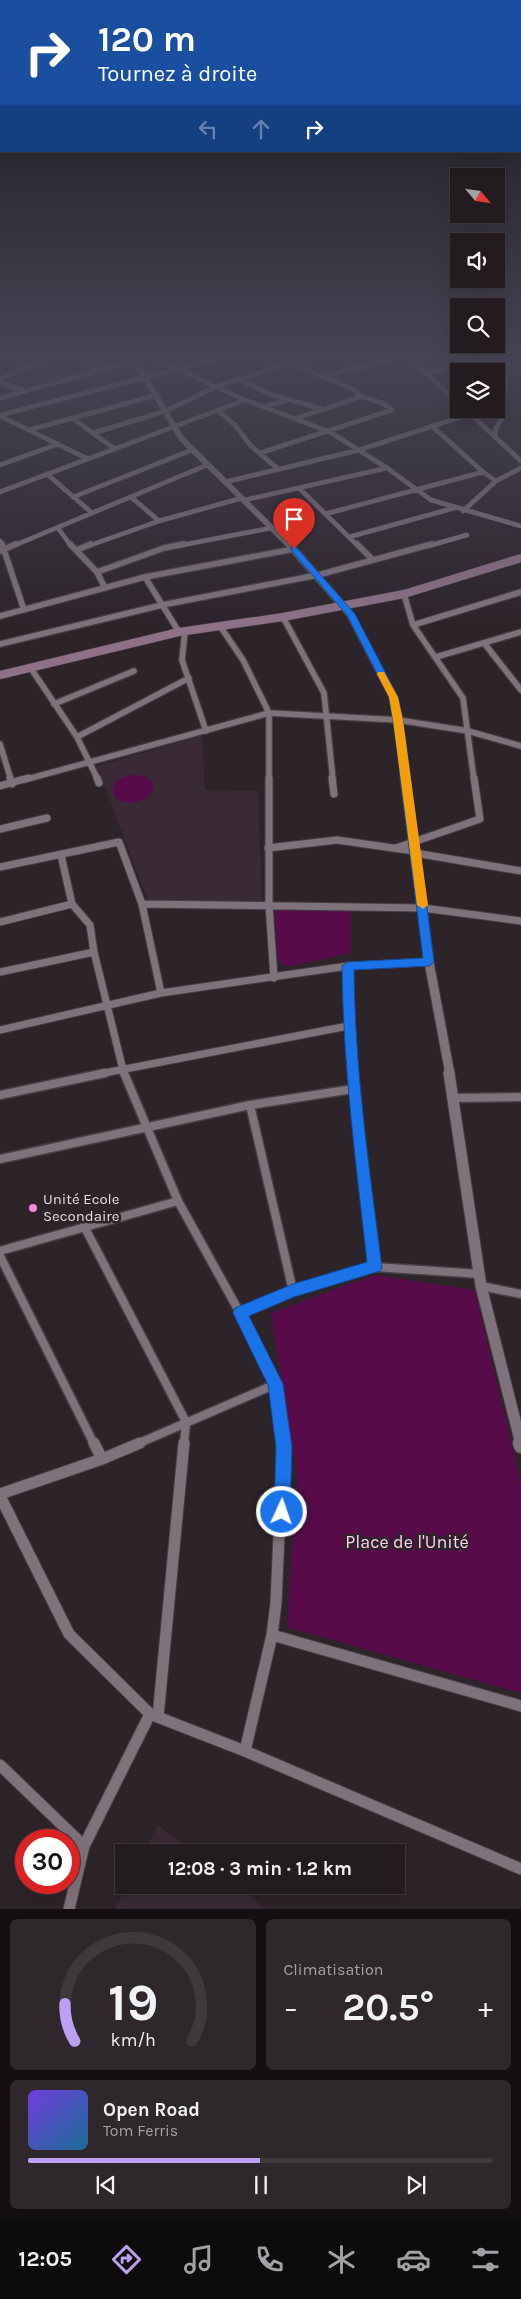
<!DOCTYPE html>
<html lang="fr">
<meta charset="utf-8">
<style>
:root{--surface:#221b20;--page:#2e282d;--text:#f1f3f6;--muted:#a2a1a5;--line:#3f393e;--accent:#bca0f2}
body{margin:0;font-family:Karla,sans-serif;background:var(--page);color:var(--text);height:100vh;display:flex;flex-direction:column;font-size:19px;white-space:nowrap}
*{box-sizing:border-box;margin:0}
p{font-size:16px;color:var(--muted)}
.icon{flex:none;width:28px;height:28px;fill:none;stroke:currentColor;stroke-width:2;stroke-linecap:round;stroke-linejoin:round}
.map{position:relative;height:1909px;overflow:hidden}
.details{display:flex;flex-direction:column;gap:10px;padding:10px;background:#130f12;flex:1}
.details>*{flex:none}
.guide{position:absolute;left:0px;top:0px;width:521px;height:152px;box-shadow:0 5px 20px #0002,0 0 0 1px var(--line);background:#1a4fa0;color:#fff;overflow:hidden}
.needle{width:32px;rotate:119deg}
.controls{position:absolute;left:450px;top:168px;display:grid;gap:10px}
.controls a{display:grid;place-items:center;width:55px;height:55px;border-radius:0px;background:var(--surface);box-shadow:0 5px 20px #0002,0 0 0 1px var(--line);font-size:25px}
.speed{position:absolute;left:15px;top:1829px;display:flex;gap:10px;font-size:25px;font-weight:700;text-align:center}
.speed>*{display:grid;place-content:center;width:65px;height:65px;border-radius:50%;background:var(--surface);box-shadow:0 5px 20px #0002,0 0 0 1px var(--line);line-height:1}
.speed .limit{border:8px solid #d22;background:#fff;color:#111}
.pin{position:absolute;display:grid;place-items:center;width:42px;height:42px;color:#fff;margin:-51px -21px;border-radius:50% 50% 50% 0;rotate:-45deg;box-shadow:0 0 5px #0007}
.pin .icon{rotate:45deg}
.me{position:absolute;width:55px;margin:-28px;rotate:3deg;stroke-linejoin:round;filter:drop-shadow(0 0 4px #0008)}
.turn{display:flex;align-items:center;gap:18px;height:105px;padding:0 15px;font-size:22px}
.turn .icon{width:65px;height:65px;stroke-width:2.5}
.turn b{display:block;font-size:35px;line-height:42px}
.lanes{display:flex;align-items:center;height:48px;padding:0 15px;background:#0003;justify-content:center;gap:25px;direction:ltr}
.lanes .off{opacity:.35}
.big{font-size:38px;font-weight:700;line-height:1.1}
.details .tile{flex:1;display:flex;flex-direction:column;justify-content:center;gap:8px;min-width:0;padding:0 18px;border-radius:8px;background:var(--page)}
.details .dial{align-items:center;gap:0}
.dial svg{height:130px;overflow:visible;fill:none;stroke:var(--line);stroke-width:7;stroke-linecap:round;text-anchor:middle}
.dial text{fill:var(--text);stroke:none}
.song{display:flex;align-items:center;gap:15px}
.cover{width:60px;height:60px;border-radius:8px;background:linear-gradient(135deg,hsl(260 70% 55%),hsl(200 70% 35%))}
.played{height:5px;border-radius:2px;background:linear-gradient(90deg,var(--accent) 50%,var(--line) 50%)}
.keys{display:flex;justify-content:space-around;direction:ltr}
.heat{display:flex;justify-content:space-between;align-items:center;font-size:28px;direction:ltr}
.details .tiles{flex:1;display:grid;gap:10px;grid-template-columns:1fr 1fr}
.tile:last-child{grid-column:span 2}
.trip{position:absolute;left:115px;top:1844px;width:290px;height:50px;border-radius:0px;background:var(--surface);box-shadow:0 5px 20px #0002,0 0 0 1px var(--line);font-weight:700;line-height:50px;text-align:center}
.tab-bar{display:flex;height:80px;justify-content:space-around;align-items:center;background:#0e0b0d;color:var(--muted)}
.tab-bar .icon{width:35px;height:35px}
.tab-bar .selected{color:var(--accent)}
.tab-bar b{font-size:22px;color:var(--text)}
.map>svg:first-child{display:block}
</style>
<div class="map">
<svg width="521" height="1909" viewBox="0 0 521 1909">
<rect width="100%" height="100%" fill="#2d242a"/>
<!-- built -->
<path fill="#392a35" d="M 202,736 L 205,790 L 258,791 L 262,902 L 148,901 L 97,766 Z
M 158,1825 L 193,1852 L 144,1852 Z
M 127,1885 L 235,1885 L 266,1909 L 115,1909 Z"/>
<!-- green -->
<path fill="#570c49" d="M 134,775 C 175,777 145,816 116,798 L 112,790 C 115,779 124,776 134,775 Z
M 275,910 L 351,911 L 351,953 L 292,966 L 283,965 L 278,959 Z
M 375,1275 L 475,1290 L 521,1484 L 521,1693 L 287,1627 L 297,1476 L 271,1313 Z"/>
<g fill="none" stroke-linecap="round" stroke-linejoin="round">
<!-- minor-far4 casing -->
<g stroke="#463f44" stroke-width="5.5">
<path id="minor-far4" d="M 86,359 L 95,371
M 156,359 L 245,400 L 330,432 L 387,468 L 431,500 L 521,526
M 410,359 L 459,403
M 425,373 L 490,363 L 508,363
M 322,377 L 392,359
M 0,379 L 45,359
M 237,379 L 270,394 L 322,409
M 0,383 L 23,390
M 0,398 L 141,359
M 263,407 L 288,400
M 465,409 L 521,461
M 217,410 L 235,425 L 251,446 L 277,468
M 0,415 L 217,359
M 0,416 L 88,459
M 72,418 L 115,449
M 294,419 L 360,397
M 432,426 L 483,472 L 496,481
M 29,430 L 157,395
M 93,433 L 166,411 L 217,386 L 304,359
M 495,435 L 496,428 L 502,418 L 508,359
M 260,453 L 392,410 C 381,398 364,402 353,389 L 280,359
M 0,465 L 58,444
M 47,474 L 92,513
M 225,482 L 359,450 L 470,414
M 299,488 L 358,546
M 0,492 L 245,400
M 73,497 L 192,450
M 131,497 L 158,520
M 245,500 L 387,468
M 463,511 L 496,481 L 521,468
M 325,514 L 483,472
M 58,528 L 71,546
M 349,537 L 454,508
M 0,541 L 3,546
M 13,546 L 207,465
M 88,546 L 159,521 L 242,498
M 177,546 L 271,528
M 428,546 L 467,535"/>
</g>
<!-- minor-far3 casing -->
<g stroke="#463f44" stroke-width="8">
<path id="minor-far3" d="M 2,544 L 24,610
M 70,544 L 97,572 L 105,588
M 357,544 L 373,560
M 77,550 L 91,544
M 0,551 L 16,544
M 97,572 L 164,548 L 184,544
M 145,577 L 179,632
M 404,594 L 413,625 L 463,698 L 474,780
M 0,616 L 145,577 L 294,549
M 283,617 L 324,693 L 333,780
M 413,625 L 521,592
M 220,626 L 243,660 L 269,713 L 269,780
M 185,631 L 182,660 L 206,731
M 484,643 L 521,690
M 0,644 L 162,605 L 318,575 L 432,544
M 436,657 L 521,632
M 30,667 L 77,737 L 98,780
M 54,704 L 134,671
M 77,737 L 189,678
M 0,744 L 11,780
M 24,780 L 269,713 L 398,720 L 468,731 L 521,746"/>
</g>
<!-- minor-far2 casing -->
<g stroke="#463f44" stroke-width="9">
<path id="minor-far2" d="M 10,778 L 12,784
M 97,778 L 99,783
M 269,778 L 269,905 L 274,978
M 332,778 L 334,794
M 0,786 L 28,778
M 0,829 L 47,818
M 268,848 L 337,840 L 414,851
M 396,848 L 480,819 L 474,778
M 415,853 L 521,871
M 61,855 L 72,904 L 90,925 L 94,952 L 124,1074
M 0,867 L 119,842 L 142,904 L 161,993
M 142,904 L 423,908 L 521,921
M 0,922 L 72,904
M 348,966 L 353,1074
M 0,972 L 94,952
M 0,1030 L 161,993 L 348,966 L 429,962
M 99,1074 L 348,1026"/>
</g>
<!-- minor-far1 casing -->
<g stroke="#463f44" stroke-width="11">
<path id="minor-far1" d="M 124,1073 L 178,1201 L 240,1313 L 276,1384 L 284,1444
M 353,1073 L 375,1267
M 0,1095 L 105,1073
M 454,1098 L 521,1097
M 250,1105 L 293,1291
M 0,1159 L 250,1105 L 353,1089
M 84,1226 L 186,1422 L 184,1444
M 0,1251 L 178,1201
M 0,1256 L 94,1444
M 481,1286 L 521,1294
M 240,1313 L 293,1291 L 375,1267 L 480,1274
M 137,1444 L 276,1384"/>
</g>
<!-- minor casing -->
<g stroke="#463f44" stroke-width="13">
<path id="minor" d="M 94,1443 L 102,1459
M 0,1494 L 102,1459 L 140,1443
M 0,1496 L 69,1634 L 150,1714 L 245,1751 L 521,1869
M 272,1635 L 521,1706
M 158,1717 L 184,1443
M 245,1751 L 272,1635 L 276,1603 L 283,1443
M 0,1765 L 84,1846
M 69,1909 L 84,1846 L 150,1714"/>
</g>
<!-- tertiary-far4 casing -->
<g stroke="#463f44" stroke-width="7">
<path id="tertiary-far4" d="M 134,359 L 181,438 L 290,546"/>
</g>
<!-- tertiary-far3 casing -->
<g stroke="#463f44" stroke-width="9">
<path id="tertiary-far3" d="M 289,544 L 350,614 L 393,697 L 406,780"/>
</g>
<!-- tertiary-far2 casing -->
<g stroke="#463f44" stroke-width="11">
<path id="tertiary-far2" d="M 405,778 L 429,962 L 450,1074"/>
</g>
<!-- tertiary-far1 casing -->
<g stroke="#463f44" stroke-width="13">
<path id="tertiary-far1" d="M 449,1073 L 481,1286 L 521,1444"/>
</g>
<!-- tertiary casing -->
<g stroke="#463f44" stroke-width="16">
<path id="tertiary" d="M 520,1443 L 521,1446"/>
</g>
<!-- secondary casing -->
<g stroke="#463f44" stroke-width="9">
<path id="secondary" d="M 0,675 L 179,632 L 283,617 L 404,594 L 521,558"/>
</g>
<!-- minor-far4 -->
<use href="#minor-far4" stroke="#7f737b" stroke-width="4.5"/>
<!-- minor-far3 -->
<use href="#minor-far3" stroke="#7f737b" stroke-width="5.5"/>
<!-- minor-far2 -->
<use href="#minor-far2" stroke="#7f737b" stroke-width="7"/>
<!-- minor-far1 -->
<use href="#minor-far1" stroke="#7f737b" stroke-width="8"/>
<!-- minor -->
<use href="#minor" stroke="#7f737b" stroke-width="11"/>
<!-- tertiary-far4 -->
<use href="#tertiary-far4" stroke="#7f737b" stroke-width="5.5"/>
<!-- tertiary-far3 -->
<use href="#tertiary-far3" stroke="#7f737b" stroke-width="7"/>
<!-- tertiary-far2 -->
<use href="#tertiary-far2" stroke="#7f737b" stroke-width="9"/>
<!-- tertiary-far1 -->
<use href="#tertiary-far1" stroke="#7f737b" stroke-width="11"/>
<!-- tertiary -->
<use href="#tertiary" stroke="#7f737b" stroke-width="14"/>
<!-- secondary -->
<use href="#secondary" stroke="#8e7186" stroke-width="8"/>
</g>
<!-- sky -->
<linearGradient id="sky" x2="0" y2="1"><stop stop-color="#191417"/><stop offset="0.57" stop-color="#464555"/><stop offset="1" stop-color="#464555" stop-opacity="0"/></linearGradient>
<rect width="521" height="626" fill="url(#sky)"/>
<!-- route -->
<path fill="#1a73e8" stroke="#114b97" d="M 291,547 L 296,547 L 355,614 L 398,697 L 403,720 L 434,962 L 429,966 L 354,970 C 355,1070 369,1168 382,1267 L 380,1271 L 294,1297 L 249,1316 L 283,1384 L 292,1447 L 290,1512 L 288,1517 L 282,1520 L 276,1517 L 274,1512 L 276,1447 L 268,1385 L 233,1313 L 235,1308 L 293,1284 L 367,1262 C 356,1164 343,1066 342,966 L 348,962 L 423,958 L 393,720 L 389,697 L 347,615 L 291,550 Z"/>
<!-- slow -->
<path fill="#f59e0b" d="M 378,672 L 384,672 L 398,697 L 403,720 L 428,905 L 423,909 L 417,905 L 393,720 L 389,697 L 377,674 Z"/>
<!-- markers -->
<circle fill="#fd86e1" stroke="#2d242a" stroke-width="2" cx="33" cy="1208" r="5"/>
<g text-anchor="middle" stroke-width="5" stroke-linejoin="round" paint-order="stroke">
<!-- poi labels -->
<g font-size="15" fill="#e2dce0" stroke="#2d242a" text-anchor="start">
<text x="43" y="1204">Unité Ecole<tspan x="43" dy="17">Secondaire</tspan></text>
</g>
<!-- near-park labels -->
<g font-size="18" fill="#fcd0ef" stroke="#2d242a">
<text x="407" y="1548">Place de l'Unité</text>
</g>
</g>
</svg>
<div class="controls">
<a><svg class="needle" viewBox="-14 -14 28 28"><path d="M0-13l5 13h-10z" fill="#e53935"/><path d="M0 13l5-13h-10z" fill="#a2a1a5"/></svg></a>
<a><svg class="icon" aria-label="sound" viewBox="0 0 24 24"><path d="M4 9h4l5-4v14l-5-4H4zM17 9q2 3 0 6"/></svg></a>
<a><svg class="icon" aria-label="search" viewBox="0 0 24 24"><circle cx="10" cy="10" r="6"/><path d="M15 15l6 6"/></svg></a>
<a><svg class="icon" aria-label="layers" viewBox="0 0 24 24"><path d="M12 4l9 5-9 5-9-5zM3 14l9 5 9-5"/></svg></a>
</div>
<div class="speed"><div class="limit">30</div></div>
<div class="pin" style="left:294px;top:549px;background:#d93025"><svg class="icon" aria-label="arrive" viewBox="0 0 24 24"><path d="M6 21V4h12l-3 4 3 4H6"/></svg></div>
<svg class="me" style="left:282px;top:1512px" viewBox="-20 -20 40 40"><circle r="17" fill="#1a73e8" stroke="#fff" stroke-width="3"/><path d="M0-11L8 9 0 5-8 9z" fill="#fff"/></svg>
<div class="trip">12:08 · 3 min · 1.2 km</div>
<div class="guide">
<div class="turn"><svg class="icon" aria-label="right" viewBox="0 0 24 24"><path d="M7 20v-9h11M14 6l5 5-5 5"/></svg><div><b>120 m</b>Tournez à droite</div></div>
<div class="lanes"><svg class="icon off" aria-label="left" viewBox="0 0 24 24"><path d="M17 20v-9H6M10 6l-5 5 5 5"/></svg><svg class="icon off" aria-label="ahead" viewBox="0 0 24 24"><path d="M12 20V5M6 11l6-6 6 6"/></svg><svg class="icon" aria-label="right" viewBox="0 0 24 24"><path d="M7 20v-9h11M14 6l5 5-5 5"/></svg></div>
</div>
</div>
<section class="details">
<div class="tiles">
<div class="tile dial"><svg viewBox="0 0 100 80">
<path d="M14 69A42 42 0 1 1 86 69"/>
<path d="M14 69A42 42 0 0 1 8 46" stroke="#bca0f2"/>
<text x="50" y="56" font-size="32" font-weight="700">19</text>
<text x="50" y="72" font-size="11">km/h</text>
</svg></div>
<div class="tile"><p>Climatisation</p>
<div class="heat"><a>−</a><b class="big">20.5°</b><a>+</a></div>
</div>
<div class="tile">
<div class="song"><i class="cover"></i><div><b>Open Road</b><p>Tom Ferris</p></div></div>
<div class="played"></div>
<div class="keys"><svg class="icon" aria-label="previous" viewBox="0 0 24 24"><path d="M18 5L8 12l10 7zM5 5v14"/></svg><svg class="icon" aria-label="pause" viewBox="0 0 24 24"><path d="M8 5v14M16 5v14"/></svg><svg class="icon" aria-label="next" viewBox="0 0 24 24"><path d="M6 5l10 7-10 7zM19 5v14"/></svg></div>
</div>
</div>
</section>
<nav class="tab-bar">
<b>12:05</b>
<svg class="icon selected" aria-label="directions" viewBox="0 0 24 24"><path d="M12 3l9 9-9 9-9-9zM9 14v-3h6M13 9l2 2-2 2"/></svg>
<svg class="icon" aria-label="music" viewBox="0 0 24 24"><path d="M9 18V5l10-2v13"/><circle cx="6" cy="18" r="3"/><circle cx="16" cy="16" r="3"/></svg>
<svg class="icon" aria-label="phone" viewBox="0 0 24 24"><path d="M5 4h4l2 5-3 2q2 4 5 5l2-3 5 2v4C11 20 4 13 5 4z"/></svg>
<svg class="icon" aria-label="climate" viewBox="0 0 24 24"><path d="M12 3v18M4 7l16 10M4 17L20 7"/></svg>
<svg class="icon" aria-label="car" viewBox="0 0 24 24"><path d="M5 17H2v-5l4-1 3-4h7l3 4 3 1v5h-3M9 17h6M6 11h13"/><circle cx="7" cy="17" r="2"/><circle cx="17" cy="17" r="2"/></svg>
<svg class="icon" aria-label="filters" viewBox="0 0 24 24"><path d="M4 7h16M4 17h16"/><circle cx="9" cy="7" r="2"/><circle cx="15" cy="17" r="2"/></svg>
</nav>
